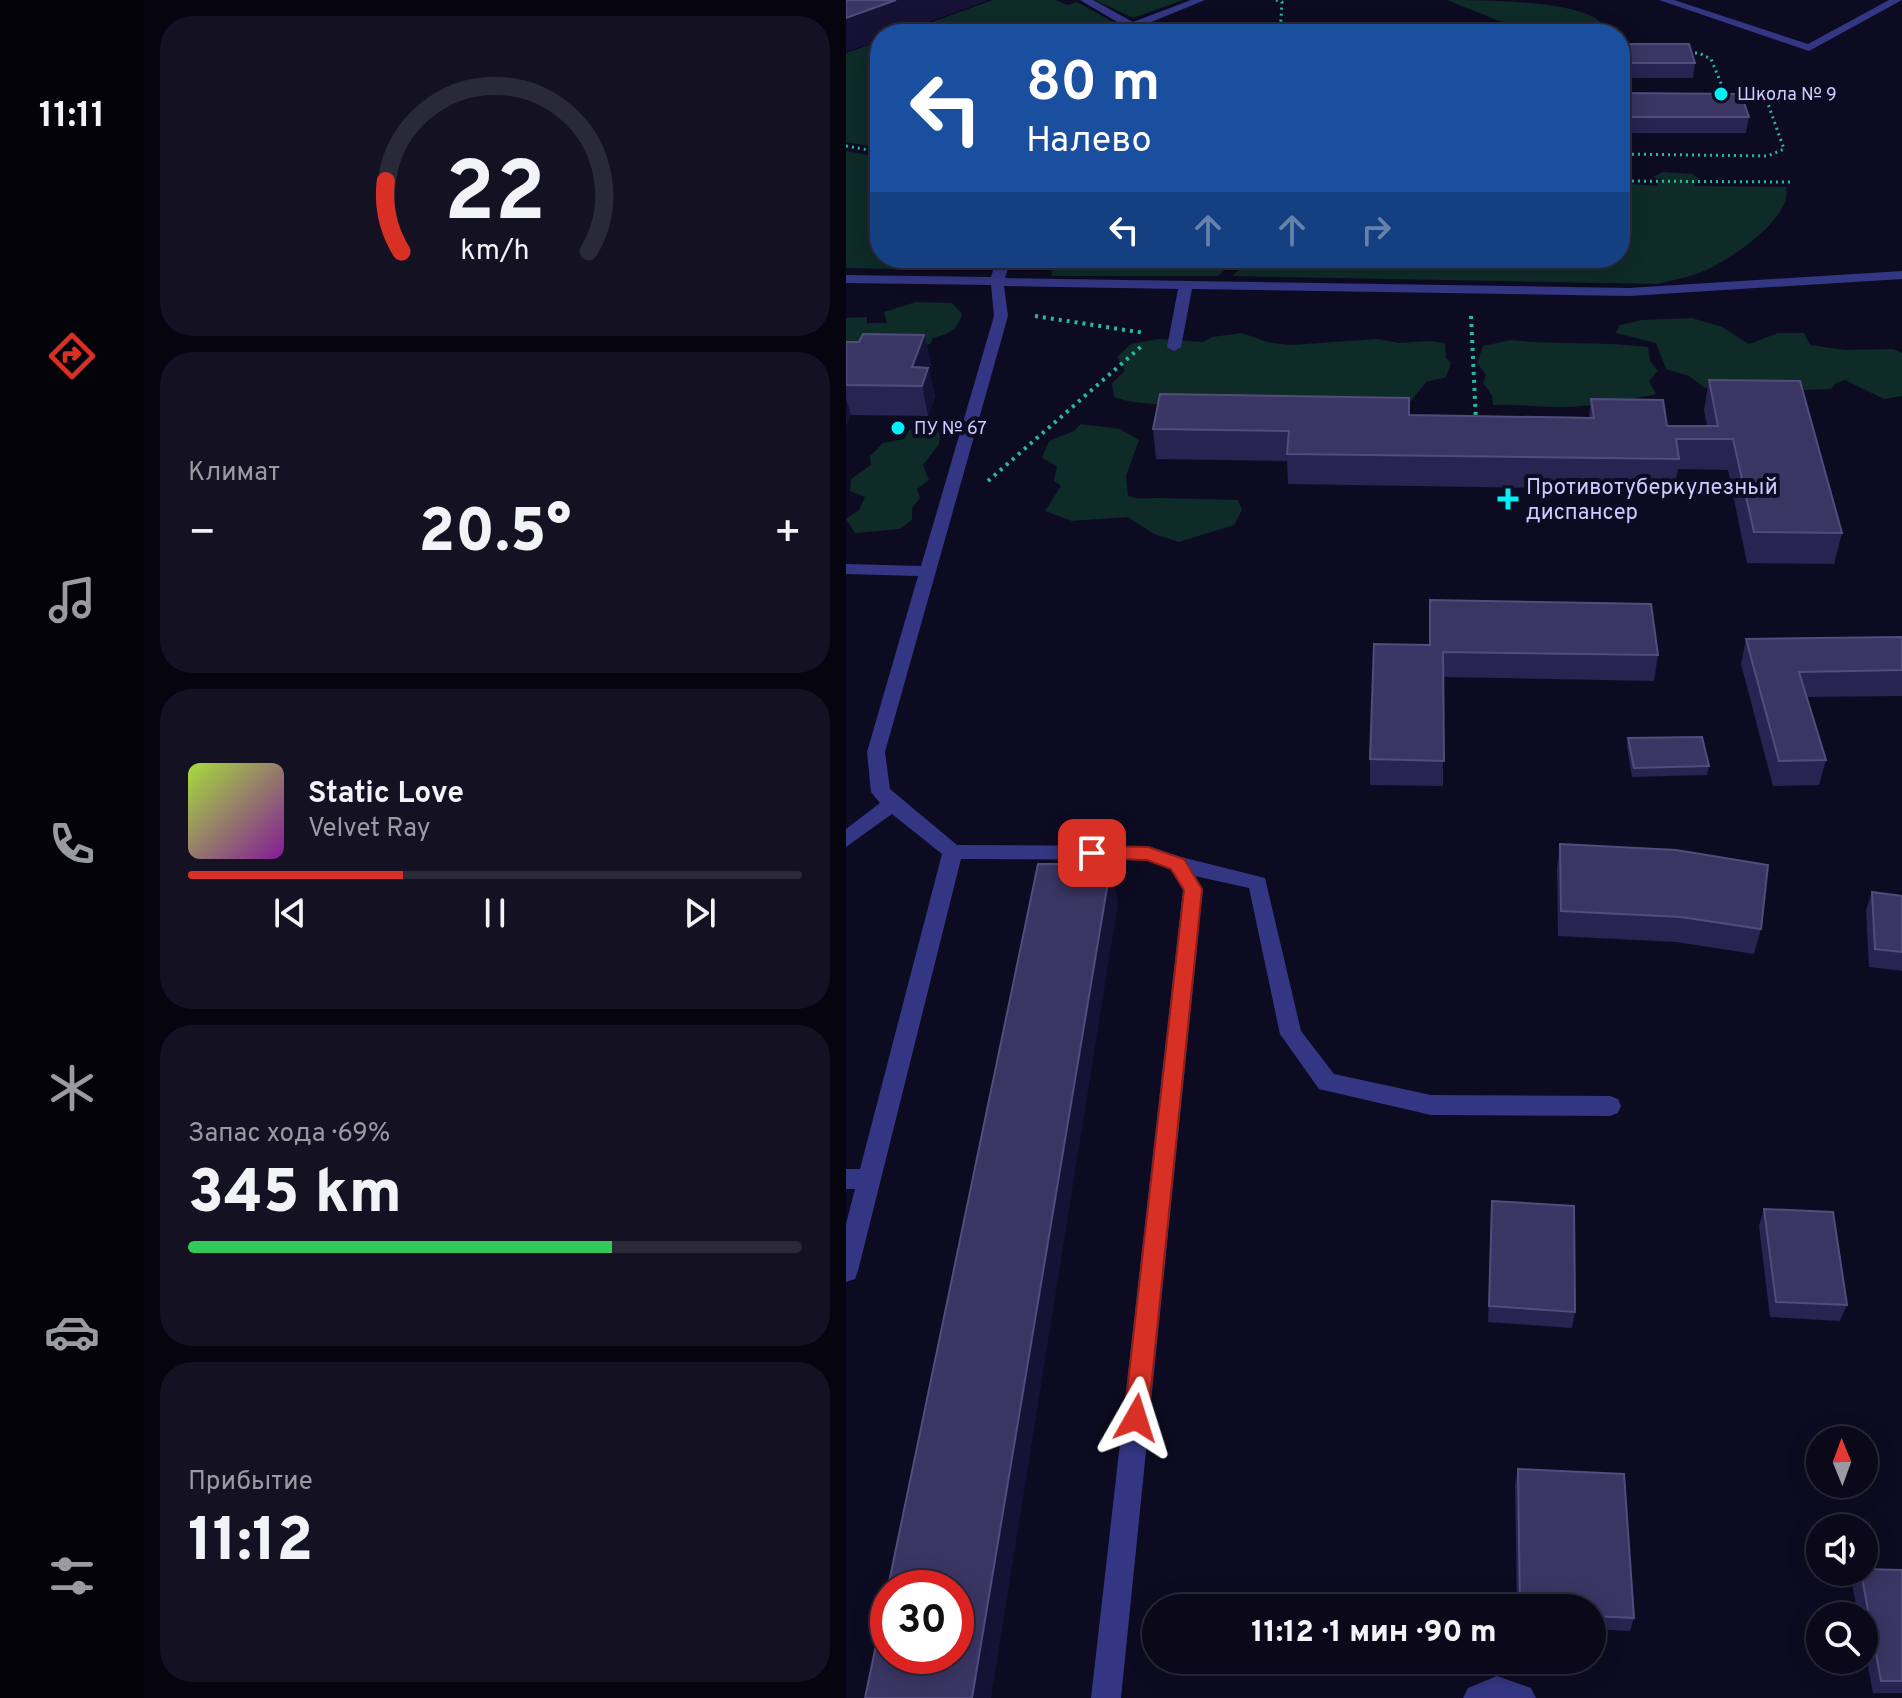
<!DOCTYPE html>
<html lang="ru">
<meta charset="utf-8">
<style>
:root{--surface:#0a0819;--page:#131122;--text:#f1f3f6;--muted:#999aa2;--line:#2a2938;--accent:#d93025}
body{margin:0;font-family:Overpass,sans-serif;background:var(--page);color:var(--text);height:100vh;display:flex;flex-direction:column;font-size:30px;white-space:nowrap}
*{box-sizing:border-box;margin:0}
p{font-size:26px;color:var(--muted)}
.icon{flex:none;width:44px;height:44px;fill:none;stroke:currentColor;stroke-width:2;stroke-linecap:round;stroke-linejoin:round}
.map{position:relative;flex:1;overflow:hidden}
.drawer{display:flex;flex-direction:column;gap:16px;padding:16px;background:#06040e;width:702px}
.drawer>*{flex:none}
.top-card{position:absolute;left:24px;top:24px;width:760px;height:244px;border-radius:32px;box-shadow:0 4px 20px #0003,0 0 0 2px var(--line);background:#1a4fa0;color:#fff;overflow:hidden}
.needle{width:52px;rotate:359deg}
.tools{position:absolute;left:960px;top:1426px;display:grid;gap:16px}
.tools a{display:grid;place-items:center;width:72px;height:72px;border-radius:50%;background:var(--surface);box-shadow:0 4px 20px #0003,0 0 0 2px var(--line);font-size:40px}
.speed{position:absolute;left:24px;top:1570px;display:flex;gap:16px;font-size:40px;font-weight:700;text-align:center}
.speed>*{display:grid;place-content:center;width:104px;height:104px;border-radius:50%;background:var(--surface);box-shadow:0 4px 20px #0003,0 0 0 2px var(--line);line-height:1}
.speed .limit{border:12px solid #d22;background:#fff;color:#111}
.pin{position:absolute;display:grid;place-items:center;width:68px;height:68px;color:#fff;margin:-34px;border-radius:16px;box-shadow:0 4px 12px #0006}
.me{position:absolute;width:88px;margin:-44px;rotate:6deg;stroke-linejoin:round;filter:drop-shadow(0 0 6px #0008)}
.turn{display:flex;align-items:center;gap:28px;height:168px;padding:0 24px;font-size:36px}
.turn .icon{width:104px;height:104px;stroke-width:2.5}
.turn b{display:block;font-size:56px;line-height:68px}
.lanes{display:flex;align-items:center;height:76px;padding:0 24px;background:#0003;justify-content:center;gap:40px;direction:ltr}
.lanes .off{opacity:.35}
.big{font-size:60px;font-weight:800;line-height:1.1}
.drawer .widget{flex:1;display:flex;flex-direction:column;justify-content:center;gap:12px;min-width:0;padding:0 28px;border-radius:32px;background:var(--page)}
.drawer .dial{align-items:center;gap:0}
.dial svg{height:208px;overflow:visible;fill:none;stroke:var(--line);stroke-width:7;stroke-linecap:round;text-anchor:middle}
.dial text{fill:var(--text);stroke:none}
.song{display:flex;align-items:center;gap:24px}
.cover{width:96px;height:96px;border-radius:12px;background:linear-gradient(135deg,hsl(80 70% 55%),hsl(290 70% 35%))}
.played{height:8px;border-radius:4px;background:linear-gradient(90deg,var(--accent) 35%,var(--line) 35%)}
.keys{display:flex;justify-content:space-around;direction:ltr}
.heat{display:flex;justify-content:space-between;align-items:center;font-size:44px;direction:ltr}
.charge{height:12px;border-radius:6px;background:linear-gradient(90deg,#34c759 69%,var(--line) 0)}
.trip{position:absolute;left:296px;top:1594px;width:464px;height:80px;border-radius:40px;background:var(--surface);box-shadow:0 4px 20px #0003,0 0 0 2px var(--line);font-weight:800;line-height:80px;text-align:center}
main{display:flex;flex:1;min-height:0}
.tab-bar{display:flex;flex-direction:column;width:144px;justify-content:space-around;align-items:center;background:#04030a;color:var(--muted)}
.tab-bar .icon{width:56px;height:56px}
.tab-bar .selected{color:var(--accent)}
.tab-bar b{font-size:36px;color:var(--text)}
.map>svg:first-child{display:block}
</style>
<main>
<nav class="tab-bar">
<b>11:11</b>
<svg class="icon selected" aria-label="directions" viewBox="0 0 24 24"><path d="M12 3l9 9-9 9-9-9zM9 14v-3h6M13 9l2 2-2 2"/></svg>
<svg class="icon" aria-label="music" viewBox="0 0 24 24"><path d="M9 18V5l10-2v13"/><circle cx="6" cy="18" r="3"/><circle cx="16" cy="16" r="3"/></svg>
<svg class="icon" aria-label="phone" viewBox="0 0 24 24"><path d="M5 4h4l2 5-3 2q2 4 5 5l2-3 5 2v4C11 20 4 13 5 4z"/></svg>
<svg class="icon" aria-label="climate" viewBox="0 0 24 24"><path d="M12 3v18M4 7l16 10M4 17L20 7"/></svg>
<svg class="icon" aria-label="car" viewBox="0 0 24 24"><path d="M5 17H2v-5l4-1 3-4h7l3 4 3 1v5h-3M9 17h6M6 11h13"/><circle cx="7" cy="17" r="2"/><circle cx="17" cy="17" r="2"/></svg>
<svg class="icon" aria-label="filters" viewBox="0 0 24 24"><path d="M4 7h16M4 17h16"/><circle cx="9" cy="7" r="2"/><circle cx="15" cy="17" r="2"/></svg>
</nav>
<section class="drawer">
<div class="widget dial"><svg viewBox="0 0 100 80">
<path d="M14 69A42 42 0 1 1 86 69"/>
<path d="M14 69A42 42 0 0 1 8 42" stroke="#d93025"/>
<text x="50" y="56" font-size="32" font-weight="700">22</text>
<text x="50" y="72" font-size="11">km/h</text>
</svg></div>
<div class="widget"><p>Климат</p>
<div class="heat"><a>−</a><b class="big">20.5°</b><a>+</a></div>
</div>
<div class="widget">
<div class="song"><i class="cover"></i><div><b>Static Love</b><p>Velvet Ray</p></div></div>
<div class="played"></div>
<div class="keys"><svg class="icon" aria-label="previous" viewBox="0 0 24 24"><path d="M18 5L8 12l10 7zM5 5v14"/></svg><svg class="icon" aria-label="pause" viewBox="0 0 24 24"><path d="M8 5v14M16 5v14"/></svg><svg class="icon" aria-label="next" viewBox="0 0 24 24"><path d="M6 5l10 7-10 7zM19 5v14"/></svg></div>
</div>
<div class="widget"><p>Запас хода · 69%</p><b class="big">345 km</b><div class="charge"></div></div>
<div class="widget"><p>Прибытие</p><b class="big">11:12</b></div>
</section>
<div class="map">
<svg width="1056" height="1698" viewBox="0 0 1056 1698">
<rect width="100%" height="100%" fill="#0d0b21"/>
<!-- green -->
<path fill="#0e2b28" d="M 147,0 L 209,0 L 222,5 L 231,2 L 267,22 L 246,34 L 53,34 Z
M 249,0 L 337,0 L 287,18 Z
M 601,0 C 632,0 744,0 757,26 C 723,55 637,14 601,0 Z
M 34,41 L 34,148 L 0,142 L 0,53 Z
M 0,151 L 34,157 L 34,258 L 128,258 L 114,268 L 102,270 L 0,268 Z
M 817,172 L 846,174 L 853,179 L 848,186 L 940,187 C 948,217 885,259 860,270 C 844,277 828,280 811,284 L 386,276 L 406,258 L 774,258 L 774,183 L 810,186 L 815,180 L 807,177 Z
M 210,258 L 392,258 L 372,276 L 205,276 Z
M 70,302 L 106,303 L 116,314 C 111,331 104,333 87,338 L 84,344 L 67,349 L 0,346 L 0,318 L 21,317 L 21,323 L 41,323 L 38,312 Z
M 846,318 L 876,327 L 903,344 L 932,333 L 958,333 L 964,345 L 999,350 L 1047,349 L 1056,353 L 1056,396 L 1038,399 L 999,380 L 990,383 L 985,389 L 909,392 L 859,388 L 843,376 L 820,369 L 810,343 L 770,333 L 774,325 L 796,320 Z
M 396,333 L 421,342 L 445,345 L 531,339 L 553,343 L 584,341 L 599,343 L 600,358 L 605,363 L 600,377 L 580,382 L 565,401 L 424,402 L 402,394 C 369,406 301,409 268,397 L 266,383 L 279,371 L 271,357 L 285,344 L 313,339 L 357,342 L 366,337 Z
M 665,340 C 711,345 756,341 802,347 L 804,361 L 812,371 L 803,381 L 810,394 C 783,400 744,407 716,407 C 693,407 671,404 647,405 L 646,395 L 637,383 L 640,375 L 631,363 L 637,346 Z
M 235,424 L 274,429 L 293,440 L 280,476 L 282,496 C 294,500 301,498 314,498 C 340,499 365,499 392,500 L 396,510 L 388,525 L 333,542 L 308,534 L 282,517 L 226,521 L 199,511 L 215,486 L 208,481 L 211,466 L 196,458 L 203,441 L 228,431 Z
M 87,428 L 94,433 L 93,444 L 77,465 L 83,480 L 71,489 L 74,498 L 66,508 L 66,520 L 54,529 L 9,533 L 0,519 L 13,510 L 19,497 L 4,491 L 5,479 L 25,465 L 24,456 L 37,443 L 58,439 L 63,430 Z"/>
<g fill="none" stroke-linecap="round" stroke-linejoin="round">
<!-- path-far1 -->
<path stroke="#25b9a5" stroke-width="3" stroke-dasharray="2 4" stroke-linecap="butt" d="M 430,0 L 436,2 L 434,34
M 843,53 L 853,53 L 865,59 L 881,98
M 0,146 L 34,152
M 774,154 L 922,156 L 938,149 L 920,98 L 891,98
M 774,181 L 945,182"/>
<!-- path -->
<path stroke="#25b9a5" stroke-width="4" stroke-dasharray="3 5" stroke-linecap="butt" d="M 189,316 L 299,333
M 625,316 L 630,422
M 142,481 L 297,345"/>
<!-- minor -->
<path fill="#333683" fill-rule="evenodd" d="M 234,0 L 247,0 L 287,22 L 345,0 L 359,0 L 276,34 L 261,34 L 278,26 Z
M 813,0 L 828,0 L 962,44 L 1043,0 L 1056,0 L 963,51 Z
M 151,258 L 165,258 L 159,278 L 783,288 L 1056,271 L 1056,279 L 783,296 L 346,289 L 335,347 L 328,351 L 321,347 L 332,289 L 158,286 L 162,316 L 39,752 L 44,789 L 111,845 L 302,846 L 335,857 L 419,878 L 455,1031 L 488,1074 L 585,1095 L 764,1096 L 772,1099 L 775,1106 L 772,1113 L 764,1116 L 585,1115 L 473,1089 L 434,1034 L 403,888 L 349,876 L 357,889 L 275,1698 L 245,1698 L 337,890 L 324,869 L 301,860 L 115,859 L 12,1271 L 9,1279 L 0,1282 L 0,1224 L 9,1189 L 0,1189 L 0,1169 L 14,1169 L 96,854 L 46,814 L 0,847 L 0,829 L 34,803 L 25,792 L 21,752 L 72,576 L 0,574 L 0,564 L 75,566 L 148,316 L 145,285 L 0,283 L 0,275 L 145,277 Z
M 651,1676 L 685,1688 L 690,1698 L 617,1698 L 622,1688 Z"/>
</g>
<!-- wall -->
<path fill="#282350" d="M 774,44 L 849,63 L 847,78 L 774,78 Z
M 774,93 L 903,117 L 900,133 L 774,133 Z
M 78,335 L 85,364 L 83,369 L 89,397 L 82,416 L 5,415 L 0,425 L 0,342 L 13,342 Z
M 863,380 L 996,533 L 988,564 L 901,563 L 882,470 L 832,469 L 828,490 L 442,484 L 441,461 L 310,459 L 307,429 L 563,415 L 743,417 L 745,399 L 821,426 L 861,426 L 858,410 Z
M 584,600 L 812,655 L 808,681 L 597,677 L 597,786 L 524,785 L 524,759 L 583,645 Z
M 1056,637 L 1056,696 L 961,697 L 980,760 L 973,785 L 927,786 L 895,664 L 900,639 Z
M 782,738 L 863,766 L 861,775 L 786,777 L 781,747 Z
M 714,844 L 915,929 L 908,954 L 830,942 L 712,936 L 711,869 Z
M 1026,892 L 1056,896 L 1056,971 L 1023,967 L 1020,910 Z
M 646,1201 L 729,1312 L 726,1328 L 642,1322 Z
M 918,1209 L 1001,1305 L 994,1321 L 924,1317 L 913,1226 Z
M 672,1469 L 788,1618 L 784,1631 L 746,1629 L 746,1608 L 671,1608 L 669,1484 Z
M 1056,1570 L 1056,1693 L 1027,1693 L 1018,1646 L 1018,1616 L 1012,1616 L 1006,1583 L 1013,1572 Z"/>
<!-- shaded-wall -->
<path fill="#161235" d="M 50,0 L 143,0 L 50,34 L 34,34 L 34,40 L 0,52 L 0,18 Z
M 78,335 L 85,364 L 83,369 L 89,397 L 82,416 L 76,386 L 66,367 Z
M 0,398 L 5,415 L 1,425 L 0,421 Z
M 265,864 L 272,903 L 145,1698 L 126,1698 Z"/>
<!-- building -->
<path fill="#3a3563" stroke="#514c7b" stroke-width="2" fill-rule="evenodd" d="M 0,0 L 50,0 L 0,18 Z
M 774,44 L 843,44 L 849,63 L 774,63 Z
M 774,93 L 895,94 L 903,117 L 774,117 Z
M 17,334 L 78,335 L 66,367 L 82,368 L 76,386 L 0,385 L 0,342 L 13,342 Z
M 863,380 L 954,381 L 996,533 L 908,532 L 887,439 L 830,439 L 833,459 L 441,454 L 443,431 L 307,429 L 314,394 L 563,398 L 563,415 L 748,418 L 745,399 L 817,400 L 821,426 L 872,426 Z
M 584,600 L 805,604 L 812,655 L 597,652 L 598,761 L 524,759 L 528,644 L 584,645 Z
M 1056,637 L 1056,670 L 953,672 L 980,760 L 933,761 L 900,639 Z
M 856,737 L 863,766 L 788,768 L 782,738 Z
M 714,844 L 830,850 L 922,865 L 915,929 L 835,917 L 715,911 Z
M 192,864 L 265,864 L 126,1698 L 19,1698 ZM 42,1588 L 110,1588 L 110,1656 L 42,1656 Z
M 1026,892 L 1056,896 L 1056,952 L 1029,949 Z
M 646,1201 L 728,1206 L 729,1312 L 643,1306 Z
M 918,1209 L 987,1212 L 1001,1305 L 930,1302 Z
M 672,1469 L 778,1474 L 788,1618 L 746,1616 L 746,1608 L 674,1608 Z
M 1018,1569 L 1056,1570 L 1056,1681 L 1035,1681 L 1015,1572 L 1018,1572 Z"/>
<!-- route -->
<path fill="#d93025" stroke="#8d1f18" stroke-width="2" d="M 246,846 L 302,847 L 338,859 L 356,889 L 302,1418 L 299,1426 L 290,1430 L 282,1426 L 278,1418 L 338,890 L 325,869 L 301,860 L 240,858 L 237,853 Z"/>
<!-- markers -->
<g fill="#00f1f6" stroke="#0d0b21" stroke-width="3">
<circle cx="875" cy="94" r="8"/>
<circle cx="52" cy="428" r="8"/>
<path d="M658 487h8v8h8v8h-8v8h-8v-8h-8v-8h8z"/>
</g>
<g text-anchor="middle" stroke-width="8" stroke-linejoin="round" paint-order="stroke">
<!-- far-poi labels -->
<g font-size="18" fill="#cdcbff" stroke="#0d0b21" text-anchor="start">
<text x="891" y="100">Школа № 9</text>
<text x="68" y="434">ПУ № 67</text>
</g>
<!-- poi labels -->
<g font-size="22" fill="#cdcbff" stroke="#0d0b21" text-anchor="start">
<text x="680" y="494">Противотуберкулезный<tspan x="680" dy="25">диспансер</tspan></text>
</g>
</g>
</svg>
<div class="tools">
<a><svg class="needle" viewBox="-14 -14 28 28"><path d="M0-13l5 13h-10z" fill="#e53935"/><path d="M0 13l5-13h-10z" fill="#999aa2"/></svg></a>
<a><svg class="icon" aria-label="sound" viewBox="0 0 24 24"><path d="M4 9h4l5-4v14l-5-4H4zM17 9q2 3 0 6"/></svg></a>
<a><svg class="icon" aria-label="search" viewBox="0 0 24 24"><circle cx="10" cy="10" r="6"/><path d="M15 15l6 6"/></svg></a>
</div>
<div class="speed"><div class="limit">30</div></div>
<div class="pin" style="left:246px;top:853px;background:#d93025"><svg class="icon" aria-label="arrive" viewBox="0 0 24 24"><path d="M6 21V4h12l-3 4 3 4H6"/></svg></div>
<svg class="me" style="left:290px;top:1418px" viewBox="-20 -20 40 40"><path d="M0-17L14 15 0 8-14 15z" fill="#d93025" stroke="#fff" stroke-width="4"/></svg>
<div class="trip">11:12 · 1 мин · 90 m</div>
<div class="top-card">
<div class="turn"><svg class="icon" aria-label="left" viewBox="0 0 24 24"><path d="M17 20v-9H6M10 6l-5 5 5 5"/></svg><div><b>80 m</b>Налево</div></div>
<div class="lanes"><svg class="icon" aria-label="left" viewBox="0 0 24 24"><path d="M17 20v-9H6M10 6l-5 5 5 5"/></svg><svg class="icon off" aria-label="ahead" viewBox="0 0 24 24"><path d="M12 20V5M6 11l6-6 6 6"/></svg><svg class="icon off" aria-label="ahead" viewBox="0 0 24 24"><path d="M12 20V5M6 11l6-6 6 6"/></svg><svg class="icon off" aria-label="right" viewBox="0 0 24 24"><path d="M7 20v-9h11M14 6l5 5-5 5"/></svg></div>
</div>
</div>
</main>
